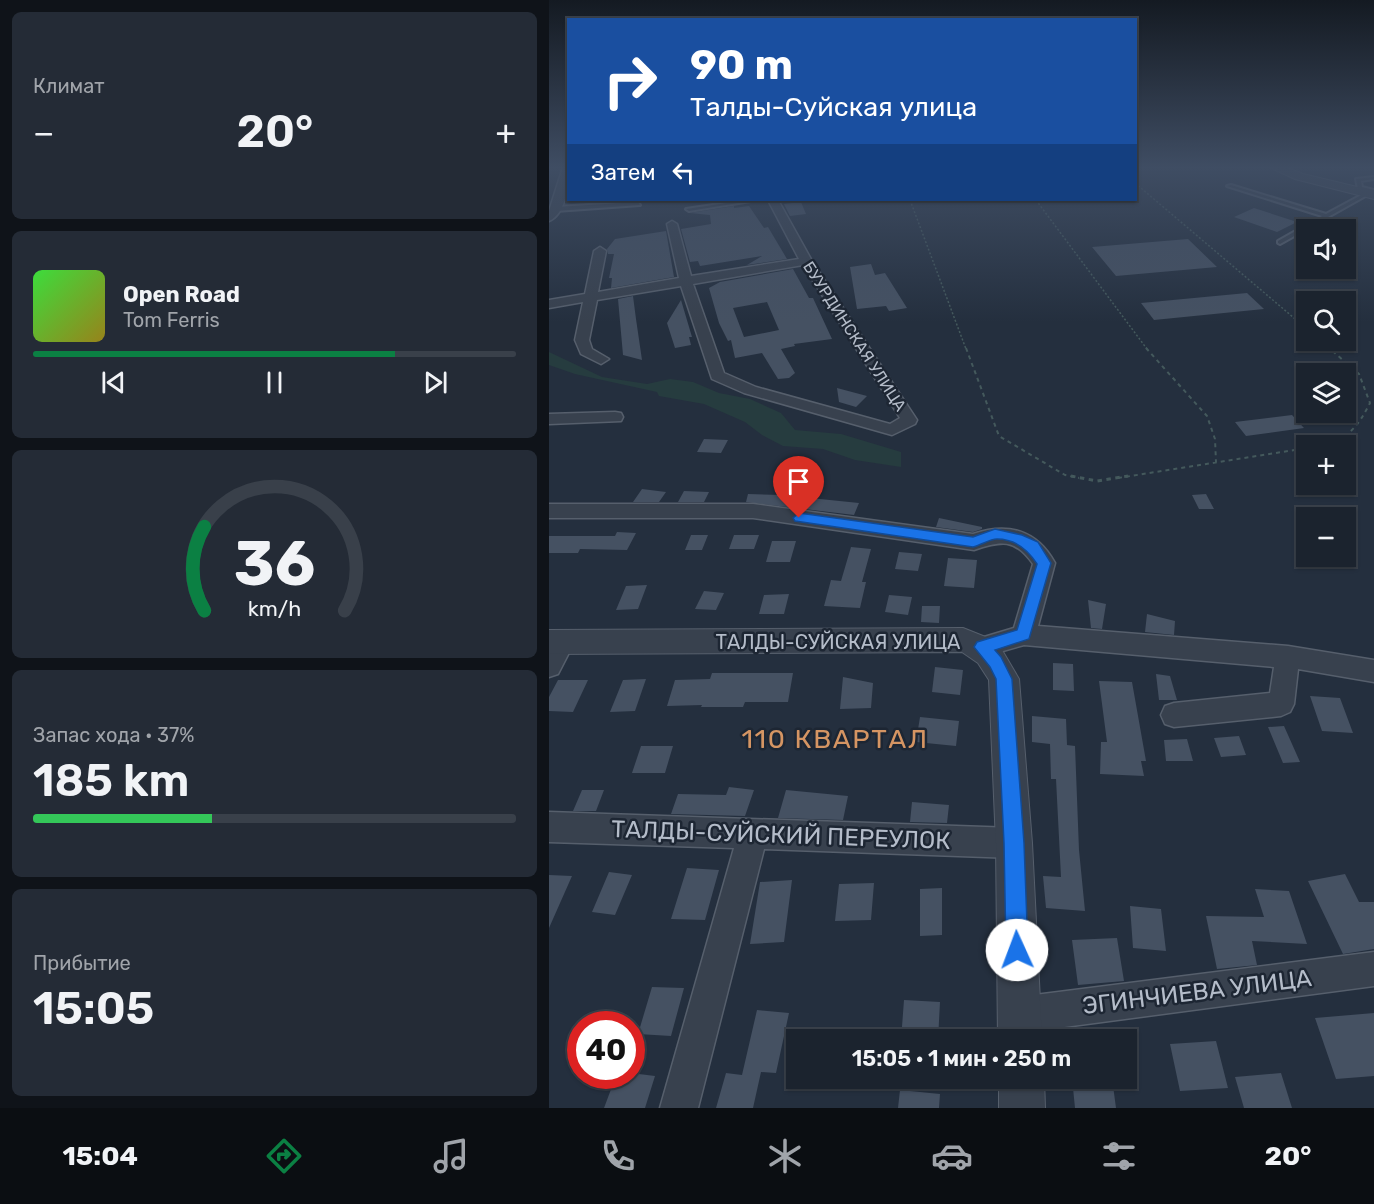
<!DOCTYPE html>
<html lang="ru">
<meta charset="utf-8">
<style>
:root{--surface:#1b232e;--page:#242b36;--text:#f1f3f6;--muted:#a0a4aa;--line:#39404a;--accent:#0b8043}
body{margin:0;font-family:Rubik,sans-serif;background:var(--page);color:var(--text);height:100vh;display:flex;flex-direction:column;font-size:22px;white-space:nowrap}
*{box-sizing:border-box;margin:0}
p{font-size:20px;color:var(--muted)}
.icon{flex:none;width:33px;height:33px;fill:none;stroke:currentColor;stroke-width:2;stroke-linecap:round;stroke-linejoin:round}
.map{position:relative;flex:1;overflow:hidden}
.panel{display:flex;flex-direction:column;gap:12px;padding:12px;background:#0f1319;width:549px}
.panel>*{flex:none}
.guide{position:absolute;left:18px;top:18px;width:570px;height:183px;border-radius:0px;box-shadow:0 2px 4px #0004,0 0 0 2px var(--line);background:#1a4fa0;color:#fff;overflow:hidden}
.buttons{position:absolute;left:747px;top:219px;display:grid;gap:12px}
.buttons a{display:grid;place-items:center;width:60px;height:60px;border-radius:0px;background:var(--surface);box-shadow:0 2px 4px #0004,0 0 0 2px var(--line);font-size:30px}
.speed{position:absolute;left:18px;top:1011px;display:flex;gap:12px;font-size:30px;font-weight:700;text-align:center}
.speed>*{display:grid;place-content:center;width:78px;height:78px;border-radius:50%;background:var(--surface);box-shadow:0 2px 4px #0004,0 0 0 2px var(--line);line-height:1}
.speed .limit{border:9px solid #d22;background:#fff;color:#111}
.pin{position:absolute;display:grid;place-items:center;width:51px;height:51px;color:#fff;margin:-62px -26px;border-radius:50% 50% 50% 0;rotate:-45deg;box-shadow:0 0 6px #0007}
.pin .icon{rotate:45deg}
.me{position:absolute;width:66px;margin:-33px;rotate:358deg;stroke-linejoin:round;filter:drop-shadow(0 0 4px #0008)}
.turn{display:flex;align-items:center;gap:21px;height:126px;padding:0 24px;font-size:27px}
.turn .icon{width:78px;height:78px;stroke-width:2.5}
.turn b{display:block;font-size:42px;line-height:51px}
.then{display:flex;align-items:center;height:57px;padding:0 24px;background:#0003;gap:12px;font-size:22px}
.big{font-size:45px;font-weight:600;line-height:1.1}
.panel .tile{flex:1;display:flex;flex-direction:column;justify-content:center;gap:9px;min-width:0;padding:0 21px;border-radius:9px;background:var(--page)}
.panel .dial{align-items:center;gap:0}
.dial svg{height:156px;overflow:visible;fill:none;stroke:var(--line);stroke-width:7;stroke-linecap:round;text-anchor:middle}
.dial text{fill:var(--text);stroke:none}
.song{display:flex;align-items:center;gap:18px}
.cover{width:72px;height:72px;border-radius:9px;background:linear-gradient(135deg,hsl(120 70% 55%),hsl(50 70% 35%))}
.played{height:6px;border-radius:3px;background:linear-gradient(90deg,var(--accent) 75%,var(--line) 75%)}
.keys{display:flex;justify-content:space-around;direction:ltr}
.heat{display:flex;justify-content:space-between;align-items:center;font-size:33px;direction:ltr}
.charge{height:9px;border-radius:4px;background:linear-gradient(90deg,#34c759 37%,var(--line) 0)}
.trip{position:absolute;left:237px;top:1029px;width:351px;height:60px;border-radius:0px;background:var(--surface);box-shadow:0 2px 4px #0004,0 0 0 2px var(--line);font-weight:600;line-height:60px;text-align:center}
.menu{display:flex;height:96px;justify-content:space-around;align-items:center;background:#0b0e12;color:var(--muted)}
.menu .icon{width:42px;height:42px}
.menu .on{color:var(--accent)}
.menu b{font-size:27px;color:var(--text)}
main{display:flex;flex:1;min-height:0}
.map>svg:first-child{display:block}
</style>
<main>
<section class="panel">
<div class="tile"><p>Климат</p>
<div class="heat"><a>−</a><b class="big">20°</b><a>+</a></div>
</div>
<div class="tile">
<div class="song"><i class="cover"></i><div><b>Open Road</b><p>Tom Ferris</p></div></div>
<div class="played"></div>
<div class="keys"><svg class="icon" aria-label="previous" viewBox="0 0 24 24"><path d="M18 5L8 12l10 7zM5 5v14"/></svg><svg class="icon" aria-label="pause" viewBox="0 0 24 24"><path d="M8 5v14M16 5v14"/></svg><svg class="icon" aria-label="next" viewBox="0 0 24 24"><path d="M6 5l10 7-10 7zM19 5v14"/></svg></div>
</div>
<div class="tile dial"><svg viewBox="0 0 100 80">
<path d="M14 69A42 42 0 1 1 86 69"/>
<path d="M14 69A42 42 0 0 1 14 26" stroke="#0b8043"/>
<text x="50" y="56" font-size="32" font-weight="700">36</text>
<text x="50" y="72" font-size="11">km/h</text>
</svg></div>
<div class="tile"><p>Запас хода · 37%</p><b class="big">185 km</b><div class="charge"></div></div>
<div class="tile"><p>Прибытие</p><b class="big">15:05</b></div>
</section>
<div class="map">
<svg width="825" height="1108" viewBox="0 0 825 1108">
<rect width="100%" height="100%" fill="#242f3e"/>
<!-- green -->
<path fill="#263c3f" d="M 0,352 L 53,377 L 98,384 L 121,379 L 144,382 L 170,393 L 201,399 L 232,413 L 246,430 L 292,434 L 352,452 L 352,467 L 306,460 L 274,449 L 234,446 L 213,435 L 196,422 L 155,404 L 110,396 L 108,392 L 26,374 L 0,365 Z"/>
<!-- building -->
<path fill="#455162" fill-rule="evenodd" d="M 252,202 L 257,214 L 241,216 L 235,204 Z
M 185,206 L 185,208 L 200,206 L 215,228 L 219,227 L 238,259 L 198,265 L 213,256 L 151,266 L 149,261 L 141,262 L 132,229 L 162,224 L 161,215 L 141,213 Z
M 705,208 L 748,222 L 728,232 L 685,217 Z
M 117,231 L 125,277 L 62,288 L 63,278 L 60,278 L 65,254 L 59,254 L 58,249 L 66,239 Z
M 639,239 L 668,267 L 567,276 L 543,247 Z
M 322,264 L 326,275 L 336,273 L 358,308 L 340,311 L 337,306 L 308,309 L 301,267 Z
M 244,269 L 260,298 L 264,298 L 283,339 L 245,344 L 246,346 L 232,349 L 246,373 L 240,378 L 229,379 L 213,353 L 186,358 L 182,340 L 179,341 L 170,323 L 160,288 L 171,282 ZM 218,302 L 230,330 L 195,337 L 184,308 Z
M 698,293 L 715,309 L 605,320 L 592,303 Z
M 84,296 L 87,319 L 93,360 L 74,355 L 69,299 Z
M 132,300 L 143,337 L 140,337 L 142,345 L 126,348 L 118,323 Z
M 288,388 L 318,396 L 307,407 L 290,402 Z
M 743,415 L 755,428 L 697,436 L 686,422 Z
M 155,439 L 179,440 L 172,453 L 148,452 Z
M 93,489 L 117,492 L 110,502 L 84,502 Z
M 135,491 L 160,492 L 155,502 L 129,502 Z
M 199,494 L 232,495 L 310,503 L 305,515 L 197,502 Z
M 657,494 L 665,509 L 650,509 L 643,495 Z
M 390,518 L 433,527 L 433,529 L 424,532 L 387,527 Z
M 68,532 L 87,533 L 78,550 L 31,549 L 29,553 L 0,553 L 0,536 L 66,536 Z
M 142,535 L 159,535 L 153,550 L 136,550 Z
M 185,535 L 210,535 L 205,549 L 180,549 Z
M 223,541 L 247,541 L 241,562 L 217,562 Z
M 302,547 L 322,549 L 313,582 L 317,582 L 311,608 L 275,606 L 282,580 L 292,581 Z
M 350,552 L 373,554 L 369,571 L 346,569 Z
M 399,558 L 428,560 L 425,588 L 395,586 Z
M 98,585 L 89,609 L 67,610 L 77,586 Z
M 155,591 L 175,593 L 167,610 L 146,609 Z
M 240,594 L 235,614 L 210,614 L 215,595 Z
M 340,595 L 363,597 L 359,615 L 336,612 Z
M 539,600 L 557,604 L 553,629 L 542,628 Z
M 373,606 L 391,606 L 390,623 L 372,622 Z
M 598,614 L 626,621 L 625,635 L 596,632 Z
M 504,663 L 524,664 L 525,691 L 504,690 Z
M 386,667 L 414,670 L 411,695 L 383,692 Z
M 163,673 L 244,673 L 239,702 L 196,702 L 194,707 L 152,707 L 153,705 L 118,706 L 126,680 L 161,679 Z
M 607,674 L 621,676 L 628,700 L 610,700 Z
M 294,677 L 324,683 L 322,708 L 291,709 Z
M 97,679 L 86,711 L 61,712 L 74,680 Z
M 9,680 L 39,680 L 24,712 L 0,711 L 0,697 Z
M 550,681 L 583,682 L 597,761 L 592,761 L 595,776 L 551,774 L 552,742 L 558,742 Z
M 761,696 L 791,698 L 804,733 L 773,731 Z
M 483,716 L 517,719 L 518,745 L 526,746 L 530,850 L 536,911 L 497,908 L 494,876 L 512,877 L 507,779 L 502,779 L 501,744 L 483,742 Z
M 371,717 L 410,721 L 407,746 L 367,742 Z
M 735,726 L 751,762 L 734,763 L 719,727 Z
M 690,736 L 697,755 L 672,757 L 665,738 Z
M 638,739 L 644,761 L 617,761 L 615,740 Z
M 92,746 L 124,746 L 116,773 L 83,773 Z
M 180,787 L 205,790 L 196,816 L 122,814 L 129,794 L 177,795 Z
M 33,790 L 55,790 L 47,811 L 24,811 Z
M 237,790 L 299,796 L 294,820 L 229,818 Z
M 363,802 L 400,805 L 398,823 L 361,822 Z
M 138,868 L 170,870 L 156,920 L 122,919 Z
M 60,872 L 83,875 L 66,915 L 43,912 Z
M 796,874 L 810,902 L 825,902 L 825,949 L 794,954 L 759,881 Z
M 0,875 L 23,876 L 0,928 Z
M 243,880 L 235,942 L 201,944 L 211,882 Z
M 325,883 L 322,920 L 286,921 L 290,884 Z
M 393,888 L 393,935 L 371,936 L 371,889 Z
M 706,889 L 740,891 L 758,944 L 703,941 L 708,965 L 668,969 L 657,916 L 715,917 Z
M 581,906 L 612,909 L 617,951 L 584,948 Z
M 568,938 L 575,981 L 529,985 L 523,940 Z
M 103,987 L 135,988 L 122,1036 L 89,1034 Z
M 355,1000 L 391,1002 L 389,1040 L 352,1040 Z
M 208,1010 L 240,1013 L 227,1073 L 212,1072 L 204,1108 L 167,1108 L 177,1073 L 193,1075 Z
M 825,1013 L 825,1076 L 787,1079 L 766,1018 Z
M 667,1041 L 679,1088 L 631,1091 L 621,1044 Z
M 82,1073 L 106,1076 L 96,1108 L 55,1108 L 67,1076 L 82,1076 Z
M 732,1073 L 743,1108 L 695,1108 L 686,1077 Z
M 523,1078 L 563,1078 L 567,1108 L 526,1108 Z
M 351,1090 L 391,1094 L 390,1108 L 349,1108 Z"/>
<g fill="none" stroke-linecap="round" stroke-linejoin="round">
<!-- service casing -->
<g stroke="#565f6c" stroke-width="4">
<path id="service" d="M 825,177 L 825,179 L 812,181 L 813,187 L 825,190 L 825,193 L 820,192 L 820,194 L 731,244 L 729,243 L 729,241 L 773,216 L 678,186 L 682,185 L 777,214 L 818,192 L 809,189 L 807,179 Z
M 198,200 L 208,200 L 140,211 L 137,209 Z
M 89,202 L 91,205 L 7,211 L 4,209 L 7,207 Z"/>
</g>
<!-- minor casing -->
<g stroke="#565f6c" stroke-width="3">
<path id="minor" d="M 14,167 L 20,167 C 20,184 17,214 0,221 L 0,211 Z
M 219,200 L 229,200 L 263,261 L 368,420 L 366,424 L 343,435 L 195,393 L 163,379 L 132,286 L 48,300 L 40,340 L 43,349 L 60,359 L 52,364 L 32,354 L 26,340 L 34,302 L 0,308 L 0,300 L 36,294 L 45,251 L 51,247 L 57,251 L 49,292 L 130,278 L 118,224 L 123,221 L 128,224 L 142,276 L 250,259 ZM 254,265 L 351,418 L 341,424 L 207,387 L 175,373 L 144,284 Z
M 66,412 L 72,413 L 74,417 L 72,421 L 0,424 L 0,414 Z
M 0,504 L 204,504 L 424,534 C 459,522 488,530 506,563 L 489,626 L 739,646 L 825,660 L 825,682 L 749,669 L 745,704 L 741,712 L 732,716 L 625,727 L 616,724 L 612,715 L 616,706 L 625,703 L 721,693 L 725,667 L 475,645 L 433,657 L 425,654 L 421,647 L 425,640 L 465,628 L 484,564 C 466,538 452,541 425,550 L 204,518 L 0,518 Z
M 14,631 L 22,634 L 26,641 L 9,674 L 0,677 L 0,643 L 6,634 Z
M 0,812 L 465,828 L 476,832 L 480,843 L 476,854 L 465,858 L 215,849 L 149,1108 L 111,1108 L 185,848 L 0,842 Z
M 825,952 L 825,986 L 470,1033 L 458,1027 L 452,1015 L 458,1003 L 470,997 Z"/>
</g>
<!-- tertiary casing -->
<g stroke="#565f6c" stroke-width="2">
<path id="tertiary" d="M 720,167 L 736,167 L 754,174 L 825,191 L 825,199 L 746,179 Z
M 414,628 L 439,638 L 450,645 L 470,679 L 483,843 L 493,1040 L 449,1040 L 447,843 L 440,680 L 429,663 L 413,652 L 0,654 L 0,630 Z
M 450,1078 L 495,1078 L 496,1108 L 450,1108 Z"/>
</g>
<!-- path-far2 -->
<path stroke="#44595c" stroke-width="1.5" stroke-dasharray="2 2" stroke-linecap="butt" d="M 586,183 L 758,329
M 361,200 L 417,349
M 487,200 L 598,349
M 771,340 L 782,349"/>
<!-- path-far1 -->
<path stroke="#44595c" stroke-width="2" stroke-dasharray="4 4" stroke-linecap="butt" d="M 417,348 L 450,436 L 516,475 L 530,478
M 597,348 L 658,416 L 666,439 L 667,462
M 774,446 C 798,440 810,425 821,403 L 810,374 L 780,348
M 569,478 L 758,448"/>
<!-- path -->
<path stroke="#44595c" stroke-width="3" stroke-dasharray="4.5 4.5" stroke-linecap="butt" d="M 522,476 L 548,481 L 579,476"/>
<!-- service -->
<use href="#service" fill="#38414e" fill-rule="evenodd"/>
<!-- minor -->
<use href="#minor" fill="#38414e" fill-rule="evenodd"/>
<!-- tertiary -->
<use href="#tertiary" fill="#38414e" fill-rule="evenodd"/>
</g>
<!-- sky -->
<linearGradient id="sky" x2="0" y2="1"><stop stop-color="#141a22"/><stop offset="0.52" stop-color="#3f4d63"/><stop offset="1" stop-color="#3f4d63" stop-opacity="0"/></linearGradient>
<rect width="825" height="322" fill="url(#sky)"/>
<!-- route -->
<path fill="#1a73e8" stroke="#114b97" stroke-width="1.5" d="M 250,513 L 424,537 L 446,529 L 473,535 L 489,542 L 502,563 L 480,639 L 446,650 L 452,657 L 463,679 L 475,843 L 479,950 L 476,958 L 468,961 L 460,958 L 457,950 L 455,843 L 447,679 L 441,667 L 425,647 L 428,642 L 468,630 L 488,564 C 479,550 466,539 448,539 C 441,539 432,545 424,547 L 246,521 L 244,518 Z"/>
<g text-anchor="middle" stroke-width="5" stroke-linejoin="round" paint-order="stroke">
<!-- far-street labels -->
<g font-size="16" fill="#b4bcc9" stroke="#1d2633">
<text transform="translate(306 336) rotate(57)" y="6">БУУРДИНСКАЯ УЛИЦА</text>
</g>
<!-- street labels -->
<g font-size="20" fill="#b4bcc9" stroke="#1d2633">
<text x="289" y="649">ТАЛДЫ-СУЙСКАЯ УЛИЦА</text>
</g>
<!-- near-street labels -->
<g font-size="24" fill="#b4bcc9" stroke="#1d2633">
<text transform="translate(232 835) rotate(2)" y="8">ТАЛДЫ-СУЙСКИЙ ПЕРЕУЛОК</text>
<text transform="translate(648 992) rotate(-7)" y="8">ЭГИНЧИЕВА УЛИЦА</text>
</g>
<!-- near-quarter labels -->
<g font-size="27" letter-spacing="1.5" fill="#d59563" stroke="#1d2633">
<text x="286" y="748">110 КВАРТАЛ</text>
</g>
</g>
</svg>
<div class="buttons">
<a><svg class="icon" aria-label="sound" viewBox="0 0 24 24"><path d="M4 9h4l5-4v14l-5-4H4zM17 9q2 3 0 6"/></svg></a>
<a><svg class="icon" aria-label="search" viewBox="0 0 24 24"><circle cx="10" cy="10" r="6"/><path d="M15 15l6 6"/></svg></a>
<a><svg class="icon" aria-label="layers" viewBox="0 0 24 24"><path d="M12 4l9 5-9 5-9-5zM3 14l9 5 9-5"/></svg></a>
<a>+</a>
<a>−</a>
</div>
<div class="speed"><div class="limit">40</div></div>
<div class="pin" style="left:250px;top:518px;background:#d93025"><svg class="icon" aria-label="arrive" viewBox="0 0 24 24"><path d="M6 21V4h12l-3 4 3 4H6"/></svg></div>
<svg class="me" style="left:468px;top:950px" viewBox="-20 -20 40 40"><circle r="19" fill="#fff"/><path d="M0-13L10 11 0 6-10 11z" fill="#1a73e8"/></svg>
<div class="trip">15:05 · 1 мин · 250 m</div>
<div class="guide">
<div class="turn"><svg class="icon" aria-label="right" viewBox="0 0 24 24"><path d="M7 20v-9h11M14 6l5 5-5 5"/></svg><div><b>90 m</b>Талды-Суйская улица</div></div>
<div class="then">Затем<svg class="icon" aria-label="left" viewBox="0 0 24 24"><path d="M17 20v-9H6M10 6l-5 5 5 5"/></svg></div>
</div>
</div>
</main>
<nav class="menu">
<b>15:04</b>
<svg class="icon on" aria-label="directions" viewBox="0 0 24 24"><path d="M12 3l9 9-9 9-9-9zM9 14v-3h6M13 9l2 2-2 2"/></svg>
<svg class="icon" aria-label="music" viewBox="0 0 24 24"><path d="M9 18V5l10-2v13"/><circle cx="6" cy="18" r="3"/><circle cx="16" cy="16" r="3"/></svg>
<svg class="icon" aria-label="phone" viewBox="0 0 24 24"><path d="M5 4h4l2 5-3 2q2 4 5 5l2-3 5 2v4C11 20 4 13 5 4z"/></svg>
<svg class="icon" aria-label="climate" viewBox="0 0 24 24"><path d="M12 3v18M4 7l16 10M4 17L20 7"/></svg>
<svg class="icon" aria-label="car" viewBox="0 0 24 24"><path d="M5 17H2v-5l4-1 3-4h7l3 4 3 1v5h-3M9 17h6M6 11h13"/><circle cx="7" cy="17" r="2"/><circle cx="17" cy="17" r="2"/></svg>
<svg class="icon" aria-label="filters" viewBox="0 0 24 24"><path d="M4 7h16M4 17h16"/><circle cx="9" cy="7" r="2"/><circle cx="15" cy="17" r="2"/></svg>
<b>20°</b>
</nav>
